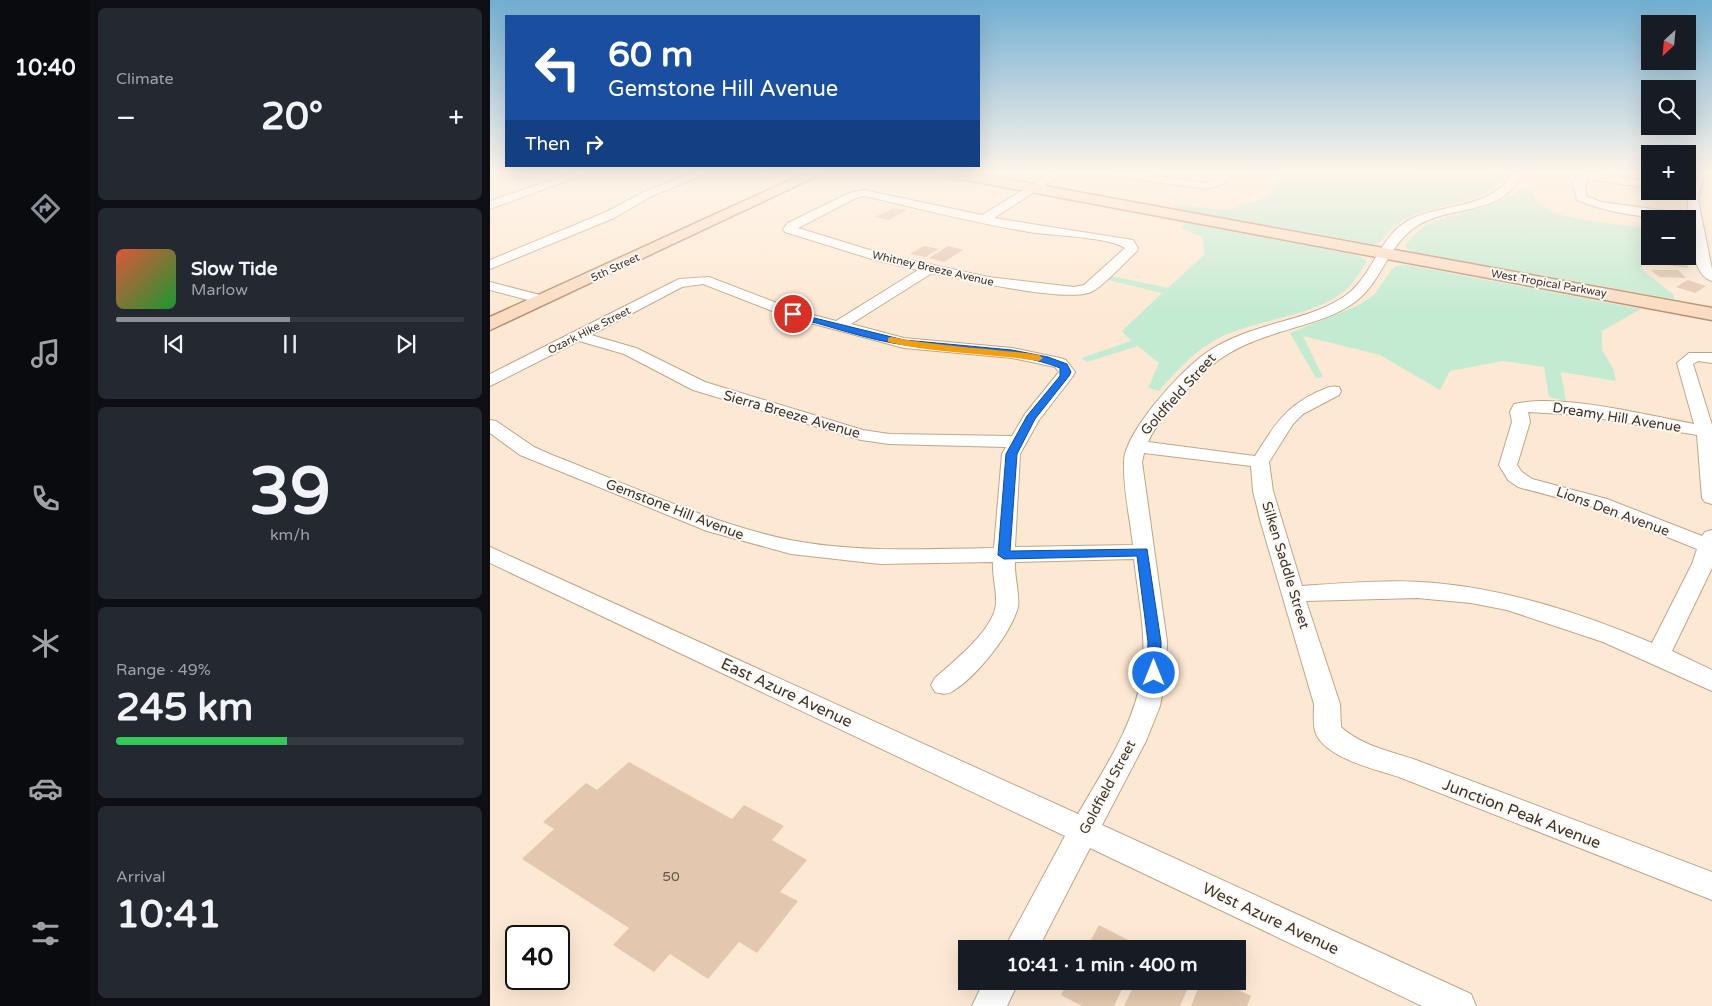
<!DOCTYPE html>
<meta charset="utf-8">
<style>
:root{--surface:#171b24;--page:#242831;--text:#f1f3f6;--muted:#9ea1a6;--line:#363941;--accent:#8c9099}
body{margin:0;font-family:"Varela Round",sans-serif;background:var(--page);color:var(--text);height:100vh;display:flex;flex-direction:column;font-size:19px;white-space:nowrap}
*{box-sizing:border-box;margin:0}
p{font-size:16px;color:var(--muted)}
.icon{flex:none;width:28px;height:28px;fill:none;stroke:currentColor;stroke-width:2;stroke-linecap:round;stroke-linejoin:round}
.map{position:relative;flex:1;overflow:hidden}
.drawer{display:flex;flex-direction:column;gap:8px;padding:8px;background:#0d0f14;width:400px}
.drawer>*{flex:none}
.top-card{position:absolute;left:15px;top:15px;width:475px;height:152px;border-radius:0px;box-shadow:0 5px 20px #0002;background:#1a4fa0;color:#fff;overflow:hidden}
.needle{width:32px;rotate:206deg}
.fabs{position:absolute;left:1151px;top:15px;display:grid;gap:10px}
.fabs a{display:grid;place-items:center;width:55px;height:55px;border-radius:0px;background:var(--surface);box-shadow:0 5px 20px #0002;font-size:25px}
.speed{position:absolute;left:15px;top:925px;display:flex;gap:10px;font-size:25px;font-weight:700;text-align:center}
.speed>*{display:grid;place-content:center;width:65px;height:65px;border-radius:50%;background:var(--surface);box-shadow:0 5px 20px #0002;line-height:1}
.speed .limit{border:2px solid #111;border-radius:8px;background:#fff;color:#111}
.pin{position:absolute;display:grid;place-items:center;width:42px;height:42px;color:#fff;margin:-21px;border:2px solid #fff;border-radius:50%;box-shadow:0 1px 5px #0007}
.me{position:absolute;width:55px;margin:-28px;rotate:0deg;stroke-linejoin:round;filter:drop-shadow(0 0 4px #0008)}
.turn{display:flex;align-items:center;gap:18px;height:105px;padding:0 20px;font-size:22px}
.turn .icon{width:65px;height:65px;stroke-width:2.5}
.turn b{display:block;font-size:35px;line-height:42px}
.then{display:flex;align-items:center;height:48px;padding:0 20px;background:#0003;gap:10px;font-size:19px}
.big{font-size:38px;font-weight:700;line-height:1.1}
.drawer .tile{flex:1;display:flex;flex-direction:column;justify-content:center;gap:8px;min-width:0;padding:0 18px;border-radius:8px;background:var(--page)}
.drawer .dial{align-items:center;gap:0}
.dial b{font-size:65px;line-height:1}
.song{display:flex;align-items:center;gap:15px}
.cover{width:60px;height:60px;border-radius:8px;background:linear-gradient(135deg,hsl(10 70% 55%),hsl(130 70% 35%))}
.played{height:5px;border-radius:2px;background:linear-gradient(90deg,var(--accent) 50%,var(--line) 50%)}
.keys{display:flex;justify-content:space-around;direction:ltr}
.heat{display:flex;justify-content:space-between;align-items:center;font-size:28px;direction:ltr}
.charge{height:8px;border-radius:4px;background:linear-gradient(90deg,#34c759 49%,var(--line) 0)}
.trip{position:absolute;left:468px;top:940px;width:288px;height:50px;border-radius:0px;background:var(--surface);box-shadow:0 5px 20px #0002;font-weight:700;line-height:50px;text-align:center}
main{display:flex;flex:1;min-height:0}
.tab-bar{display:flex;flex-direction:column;width:90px;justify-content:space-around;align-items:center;background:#090b0e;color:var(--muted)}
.tab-bar .icon{width:35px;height:35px}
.tab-bar .current{color:var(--accent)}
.tab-bar b{font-size:22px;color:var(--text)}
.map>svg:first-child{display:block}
</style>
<main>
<nav class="tab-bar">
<b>10:40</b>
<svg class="icon current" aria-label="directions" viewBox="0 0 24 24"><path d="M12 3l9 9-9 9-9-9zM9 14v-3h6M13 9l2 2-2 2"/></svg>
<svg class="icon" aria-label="music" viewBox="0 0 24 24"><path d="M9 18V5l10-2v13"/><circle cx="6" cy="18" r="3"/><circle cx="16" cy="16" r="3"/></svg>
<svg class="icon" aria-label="phone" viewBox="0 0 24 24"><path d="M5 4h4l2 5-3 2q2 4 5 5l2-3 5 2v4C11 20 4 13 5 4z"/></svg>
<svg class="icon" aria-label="climate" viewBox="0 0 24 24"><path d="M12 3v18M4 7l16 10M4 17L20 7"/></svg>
<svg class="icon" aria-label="car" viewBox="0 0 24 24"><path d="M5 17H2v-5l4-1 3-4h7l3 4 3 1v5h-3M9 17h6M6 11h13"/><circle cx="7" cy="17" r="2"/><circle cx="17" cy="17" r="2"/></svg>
<svg class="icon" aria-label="filters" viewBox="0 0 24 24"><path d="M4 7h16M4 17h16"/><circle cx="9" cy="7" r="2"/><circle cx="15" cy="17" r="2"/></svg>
</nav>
<section class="drawer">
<div class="tile"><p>Climate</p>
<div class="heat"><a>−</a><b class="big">20°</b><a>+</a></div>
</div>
<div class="tile">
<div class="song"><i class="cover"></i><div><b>Slow Tide</b><p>Marlow</p></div></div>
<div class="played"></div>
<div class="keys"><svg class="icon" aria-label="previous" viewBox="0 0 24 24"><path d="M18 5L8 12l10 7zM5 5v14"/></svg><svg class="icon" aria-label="pause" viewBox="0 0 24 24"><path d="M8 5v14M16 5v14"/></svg><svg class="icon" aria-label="next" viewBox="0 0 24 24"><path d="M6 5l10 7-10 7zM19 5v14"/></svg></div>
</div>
<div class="tile dial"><b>39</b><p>km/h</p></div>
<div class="tile"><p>Range · 49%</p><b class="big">245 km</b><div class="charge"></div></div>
<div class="tile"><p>Arrival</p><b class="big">10:41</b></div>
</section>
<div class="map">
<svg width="1222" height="1006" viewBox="0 0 1222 1006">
<rect width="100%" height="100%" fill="#fde9d3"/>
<!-- green -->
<path fill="#c3ebd2" d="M 795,171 L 908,171 L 946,177 L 985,178 L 1007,172 L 1016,174 C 1000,203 955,203 926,214 C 917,218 907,223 900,230 C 894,237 892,243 883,244 L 682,208 L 686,205 L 737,210 L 780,196 L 788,178 Z
M 1030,188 L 1042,190 C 1045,199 1051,206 1059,210 C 1082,222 1134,224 1160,228 L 1160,255 L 1153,260 L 1152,270 L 1184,295 L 1184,299 L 928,253 L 919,250 L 915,246 C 923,236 930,228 941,223 C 961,214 1020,204 1030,188 Z
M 695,223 L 865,255 L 876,259 L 876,263 C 871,271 865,281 858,288 C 830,314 775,319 740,333 C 710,345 690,367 669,391 L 658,388 L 669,363 L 648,346 L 597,362 L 591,358 L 641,341 L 632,331 L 672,293 L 618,280 L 622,276 L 678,288 L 714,255 L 713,237 L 691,228 Z
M 917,265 L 1151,309 L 1112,331 L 1112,350 L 1123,368 L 1126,381 L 1071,372 L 1076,401 L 1059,397 L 1054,367 L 1013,361 L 960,371 L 950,390 L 890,355 L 813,336 L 833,377 L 826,378 L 800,333 L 867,306 L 884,295 L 902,269 L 906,266 Z"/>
<!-- building -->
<path fill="#e3c8af" d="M 403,208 L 417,210 L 399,220 L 385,217 Z
M 434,246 L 449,249 L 435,257 L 420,254 Z
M 458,246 L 473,250 L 454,262 L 439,258 Z
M 1171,258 L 1197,262 L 1198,268 L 1171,264 Z
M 1161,270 L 1188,270 L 1196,278 L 1169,277 Z
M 1198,280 L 1216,286 L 1205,293 L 1186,287 Z
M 139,762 L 242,819 L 254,805 L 294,826 L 282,840 L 317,860 L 290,892 L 308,901 L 267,953 L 249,942 L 218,979 L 180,954 L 164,972 L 123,945 L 139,928 L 32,859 L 64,829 L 53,822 L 96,783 L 107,790 Z
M 609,925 L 652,947 L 652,949 L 596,949 Z
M 578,981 L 636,981 L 624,1006 L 592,1006 L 571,995 Z
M 646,981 L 701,981 L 690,1006 L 634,1006 Z
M 711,981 L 731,981 L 761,996 L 757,1006 L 701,1006 Z"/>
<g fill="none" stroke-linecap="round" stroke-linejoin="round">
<!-- minor casing -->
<g stroke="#bda68c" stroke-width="2">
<path id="minor" d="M 88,171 L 104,171 L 0,209 L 0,201 Z
M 207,171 L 222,171 L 162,196 L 124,218 L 0,269 L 0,260 L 116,212 L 154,192 Z
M 564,171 L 577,171 L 504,218 L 643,240 L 648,248 L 647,251 C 637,260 612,288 601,292 C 576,303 472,279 442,273 L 361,324 L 414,338 L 522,348 L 570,358 L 576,360 L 585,372 L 583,376 L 549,420 L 530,454 L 525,547 L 643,545 C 640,518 633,489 634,462 C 634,433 691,370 716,353 C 727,345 740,339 753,334 C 786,321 822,317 852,298 C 883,279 888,235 921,219 C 954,203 1006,209 1023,171 L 1033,171 C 1015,218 963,203 927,226 C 898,244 892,282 865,302 C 842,319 811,325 784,334 C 736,349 718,365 686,402 C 676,415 664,427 658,442 L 765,456 C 784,426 794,408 827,392 C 835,389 840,385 849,387 L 851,391 L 849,395 L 813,414 L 803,424 L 779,462 L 783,491 L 812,586 C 856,583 901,579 945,583 C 1021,590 1093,614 1162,643 L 1202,564 L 1207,549 L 1103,507 L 1028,487 L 1018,480 L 1009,465 L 1022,422 L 1020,412 L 1024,404 C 1069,393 1156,415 1204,424 L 1187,363 L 1199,353 L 1222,353 L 1222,363 L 1208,361 L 1203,364 L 1222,425 L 1222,504 L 1215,502 L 1212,498 L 1207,435 L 1090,415 L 1038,412 L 1040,422 L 1027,465 L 1032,472 L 1042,479 L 1117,499 L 1212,536 L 1215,532 L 1222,530 L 1222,568 L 1182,651 L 1222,670 L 1222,691 L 1113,642 L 1017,610 L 981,603 L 927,598 L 816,601 L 850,704 L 851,727 C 872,746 900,751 926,760 L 1222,872 L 1222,900 L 909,777 C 887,770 832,757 825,731 C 823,723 824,712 824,704 L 771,523 L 763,491 L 761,466 L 654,453 L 652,462 L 677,642 L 676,673 L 670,706 L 656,741 L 612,825 L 981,994 L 986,1006 L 932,1006 L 600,848 L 548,949 L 514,949 L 575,836 L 0,563 L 0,547 L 588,814 C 613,770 645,725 652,673 C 657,636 648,596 644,559 L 525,562 C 524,575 530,596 528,607 C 521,634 486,677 463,691 C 457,695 452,694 445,692 L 441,685 L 445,678 C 464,661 503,631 506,604 C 507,590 502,576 503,562 L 390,564 L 301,554 L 217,531 L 30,455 L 0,433 L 0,420 L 6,421 L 44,447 L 62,455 C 140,485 218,523 300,540 C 367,553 437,549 504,548 L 512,454 L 516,447 L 399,444 L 371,440 L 203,390 L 134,354 L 89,341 L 0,386 L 0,374 L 189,279 L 219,277 L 308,311 L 346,321 L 428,270 L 385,260 L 295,232 L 293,229 L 298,223 L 359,193 L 374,190 L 492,215 ZM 374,196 C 428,208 480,222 534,231 C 558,236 617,236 635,248 L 594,285 L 584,287 L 498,277 L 393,254 L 308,228 L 366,198 ZM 213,284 L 298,317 L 414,348 L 522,358 L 565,367 L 569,372 L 535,414 L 522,436 L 399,434 L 373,430 L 215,382 L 146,348 L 101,335 L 192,287 Z
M 605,171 L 633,171 L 715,183 L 726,180 L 732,171 L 742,171 L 734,184 L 715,189 L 610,174 Z
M 1089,171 L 1160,182 L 1160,188 L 1097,179 L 1095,184 L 1096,196 L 1111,202 L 1199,214 C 1196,196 1199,187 1208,171 L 1218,171 L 1209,191 L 1208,200 L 1222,269 L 1222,281 C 1202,276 1203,239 1200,222 L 1198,219 C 1161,219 1121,214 1087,200 L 1083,184 Z
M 0,282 L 58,297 L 60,300 L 53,304 L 0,290 Z
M 494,981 L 529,981 L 517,1006 L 482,1006 Z"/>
</g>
<!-- major casing -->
<g stroke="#b79273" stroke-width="3">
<path id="major" d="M 320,171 L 338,171 L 0,330 L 0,317 Z
M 443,171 L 472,171 L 1222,308 L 1222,320 L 450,175 Z"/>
</g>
<!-- minor -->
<use href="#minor" fill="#fff" fill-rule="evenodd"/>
<!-- major -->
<use href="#major" fill="#fbdcc3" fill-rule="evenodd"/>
</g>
<!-- sky -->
<linearGradient id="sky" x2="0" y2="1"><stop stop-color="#71aed1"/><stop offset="0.55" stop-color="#fef5eb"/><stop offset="1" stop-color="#fef5eb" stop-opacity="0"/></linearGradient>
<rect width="1222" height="312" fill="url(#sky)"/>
<!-- route -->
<path fill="#1a73e8" stroke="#114b97" d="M 300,312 L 414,340 L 522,350 L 558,357 L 577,364 L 581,372 L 579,376 L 545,419 L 527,454 L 520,551 L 657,549 L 671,642 L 671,673 L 669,677 L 659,677 L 657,673 L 658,642 L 647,556 L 514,559 L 508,555 L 516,454 L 537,416 L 570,376 L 570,368 C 522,349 466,353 415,345 C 378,340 337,325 300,316 Z"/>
<!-- slow -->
<path fill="#f59e0b" d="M 401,337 C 450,347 500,348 549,355 L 553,358 L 549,361 C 499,353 447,354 398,342 L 398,338 Z"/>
<g text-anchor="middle" stroke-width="4" stroke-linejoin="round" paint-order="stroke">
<!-- far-street labels -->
<g font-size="11" fill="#3d3429" stroke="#fef9f4">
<text transform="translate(125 267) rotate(-25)" y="4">5th Street</text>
<text transform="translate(443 268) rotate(13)" y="4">Whitney Breeze Avenue</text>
<text transform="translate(1059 283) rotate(10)" y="4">West Tropical Parkway</text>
<text transform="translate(99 330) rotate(-27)" y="4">Ozark Hike Street</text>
</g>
<!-- street labels -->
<g font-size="14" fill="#3d3429" stroke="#fef9f4">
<text transform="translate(688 394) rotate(-48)" y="5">Goldfield Street</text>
<text transform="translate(302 414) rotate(16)" y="5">Sierra Breeze Avenue</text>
<text transform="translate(1127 417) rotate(9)" y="5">Dreamy Hill Avenue</text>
<text transform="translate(185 509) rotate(21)" y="5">Gemstone Hill Avenue</text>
<text transform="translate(1123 511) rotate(20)" y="5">Lions Den Avenue</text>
<text transform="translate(796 565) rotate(73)" y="5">Silken Saddle Street</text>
<text transform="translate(617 787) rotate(-62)" y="5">Goldfield Street</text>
</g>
<!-- near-number labels -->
<g font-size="14" fill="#66594a">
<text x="181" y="881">50</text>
</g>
<!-- near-street labels -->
<g font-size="16" fill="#3d3429" stroke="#fef9f4">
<text transform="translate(297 692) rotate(25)" y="6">East Azure Avenue</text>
<text transform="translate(1032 813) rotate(21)" y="6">Junction Peak Avenue</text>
<text transform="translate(781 918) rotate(25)" y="6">West Azure Avenue</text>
</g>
</g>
</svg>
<div class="fabs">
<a><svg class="needle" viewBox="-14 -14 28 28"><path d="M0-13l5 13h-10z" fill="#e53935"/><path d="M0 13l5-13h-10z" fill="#9ea1a6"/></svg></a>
<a><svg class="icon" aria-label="search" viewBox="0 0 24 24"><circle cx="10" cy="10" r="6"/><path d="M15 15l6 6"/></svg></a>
<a>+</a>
<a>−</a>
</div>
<div class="speed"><div class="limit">40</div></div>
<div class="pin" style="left:303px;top:314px;background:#d93025"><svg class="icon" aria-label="arrive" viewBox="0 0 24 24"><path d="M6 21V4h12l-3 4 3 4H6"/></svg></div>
<svg class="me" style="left:664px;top:673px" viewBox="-20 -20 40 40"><circle r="17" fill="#1a73e8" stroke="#fff" stroke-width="3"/><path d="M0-11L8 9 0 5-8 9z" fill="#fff"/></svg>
<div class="trip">10:41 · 1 min · 400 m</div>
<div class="top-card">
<div class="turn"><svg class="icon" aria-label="left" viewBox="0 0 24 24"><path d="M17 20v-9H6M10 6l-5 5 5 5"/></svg><div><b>60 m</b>Gemstone Hill Avenue</div></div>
<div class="then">Then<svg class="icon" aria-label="right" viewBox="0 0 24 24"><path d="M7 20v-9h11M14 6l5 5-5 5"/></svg></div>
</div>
</div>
</main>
